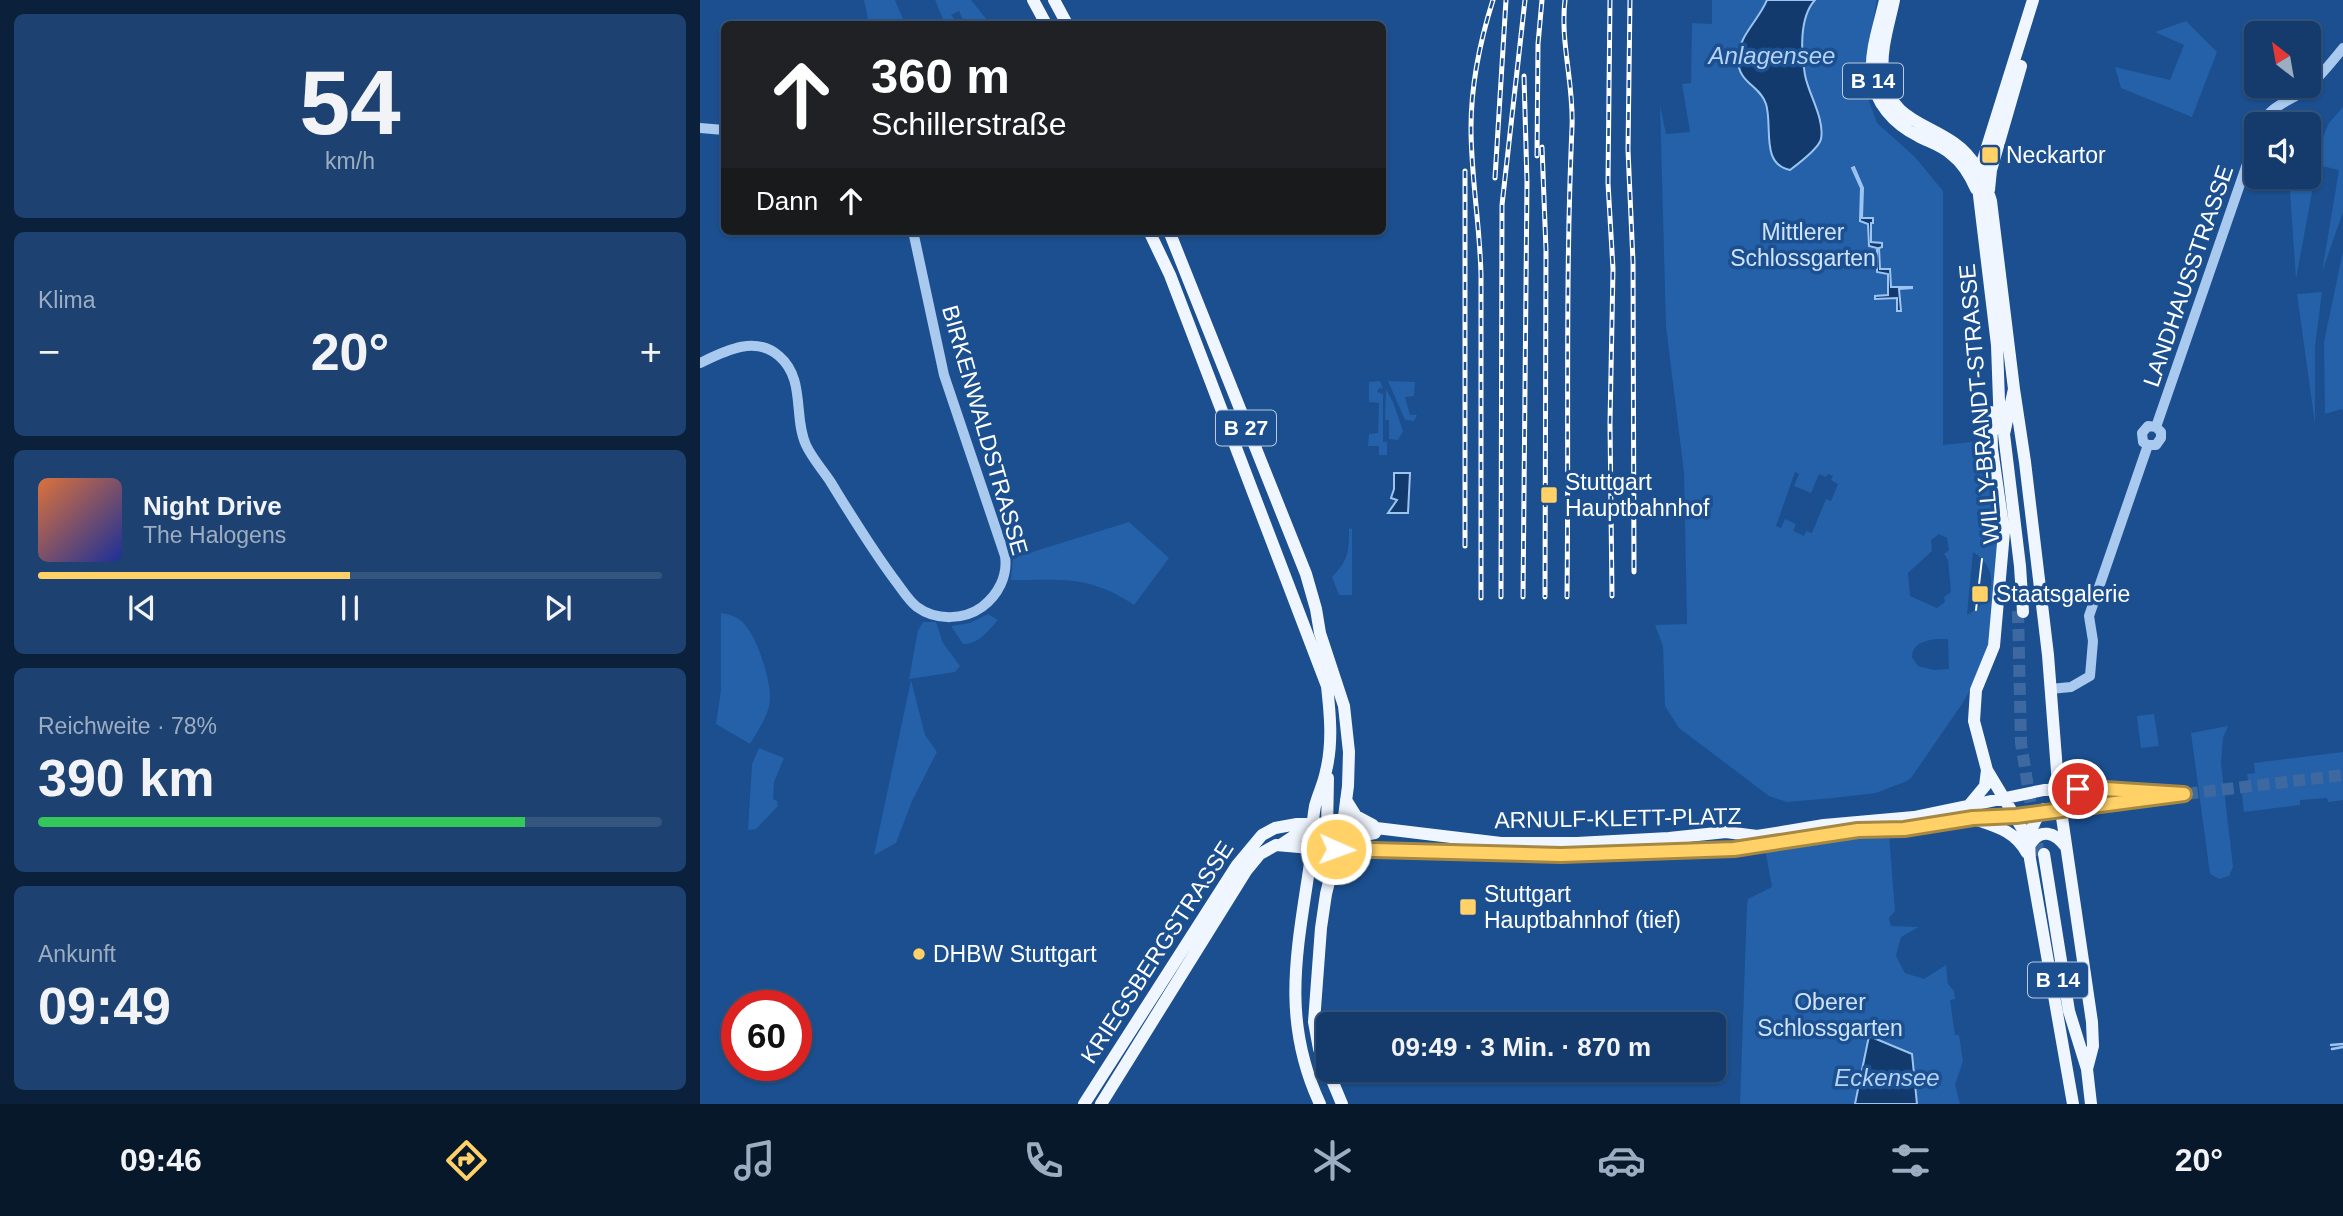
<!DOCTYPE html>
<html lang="de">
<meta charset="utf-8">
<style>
:root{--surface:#143b6b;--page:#1d4271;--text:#f1f3f6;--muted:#9dadc1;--line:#33557e;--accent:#ffd166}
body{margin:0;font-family:Helvetica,sans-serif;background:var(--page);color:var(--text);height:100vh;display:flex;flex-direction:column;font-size:26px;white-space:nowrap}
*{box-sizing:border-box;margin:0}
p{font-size:23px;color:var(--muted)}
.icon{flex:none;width:38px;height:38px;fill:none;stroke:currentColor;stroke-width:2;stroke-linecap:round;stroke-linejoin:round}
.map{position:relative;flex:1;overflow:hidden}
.details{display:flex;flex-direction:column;gap:14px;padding:14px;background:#0b203b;width:700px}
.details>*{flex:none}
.hud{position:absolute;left:21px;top:21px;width:665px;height:214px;border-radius:10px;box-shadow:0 2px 5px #0004,0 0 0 2px var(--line);background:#202124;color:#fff;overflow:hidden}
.needle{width:46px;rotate:329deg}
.controls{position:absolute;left:1544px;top:21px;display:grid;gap:14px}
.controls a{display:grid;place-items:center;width:77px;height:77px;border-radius:10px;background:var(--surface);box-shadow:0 2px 5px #0004,0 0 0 2px var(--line);font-size:35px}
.speed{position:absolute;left:21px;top:990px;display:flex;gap:14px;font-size:35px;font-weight:700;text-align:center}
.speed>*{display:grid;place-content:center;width:91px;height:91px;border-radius:50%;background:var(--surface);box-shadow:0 2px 5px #0004,0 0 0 2px var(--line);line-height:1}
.speed .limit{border:10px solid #d22;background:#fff;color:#111}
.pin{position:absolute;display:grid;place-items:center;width:60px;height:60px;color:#fff;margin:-30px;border:4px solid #fff;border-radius:50%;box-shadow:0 2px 7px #0007}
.me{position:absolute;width:77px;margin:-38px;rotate:92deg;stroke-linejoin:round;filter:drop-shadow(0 0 5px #0008)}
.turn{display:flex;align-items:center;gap:24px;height:147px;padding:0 35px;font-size:32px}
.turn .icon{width:91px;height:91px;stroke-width:2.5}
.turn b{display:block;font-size:49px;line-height:60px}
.then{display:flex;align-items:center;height:66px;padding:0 35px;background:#0003;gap:14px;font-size:26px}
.big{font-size:52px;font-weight:700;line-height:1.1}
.details .card{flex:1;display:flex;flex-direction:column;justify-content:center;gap:10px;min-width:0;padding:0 24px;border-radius:10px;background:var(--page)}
.details .dial{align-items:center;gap:0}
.dial b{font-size:91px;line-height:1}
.song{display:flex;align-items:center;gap:21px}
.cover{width:84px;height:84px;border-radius:10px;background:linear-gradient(135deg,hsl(20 70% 55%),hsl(230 70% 35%))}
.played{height:7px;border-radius:4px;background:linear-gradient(90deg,var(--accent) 50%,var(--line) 50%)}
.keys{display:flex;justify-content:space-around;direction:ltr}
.heat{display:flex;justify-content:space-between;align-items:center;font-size:38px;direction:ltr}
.charge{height:10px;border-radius:5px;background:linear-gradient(90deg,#34c759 78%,var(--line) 0)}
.trip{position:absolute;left:616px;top:1012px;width:410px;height:70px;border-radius:10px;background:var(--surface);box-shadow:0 2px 5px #0004,0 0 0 2px var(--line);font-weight:700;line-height:70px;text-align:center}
.dock{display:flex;height:112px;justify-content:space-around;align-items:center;background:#08182b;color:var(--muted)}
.dock .icon{width:49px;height:49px}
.dock .active{color:var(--accent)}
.dock b{font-size:32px;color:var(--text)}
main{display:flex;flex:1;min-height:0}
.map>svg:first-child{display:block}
</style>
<main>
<section class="details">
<div class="card dial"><b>54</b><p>km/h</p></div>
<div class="card"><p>Klima</p>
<div class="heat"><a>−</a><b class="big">20°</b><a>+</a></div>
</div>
<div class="card">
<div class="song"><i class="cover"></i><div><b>Night Drive</b><p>The Halogens</p></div></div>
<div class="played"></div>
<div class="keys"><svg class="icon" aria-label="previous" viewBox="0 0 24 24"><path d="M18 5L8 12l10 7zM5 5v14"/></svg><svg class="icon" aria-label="pause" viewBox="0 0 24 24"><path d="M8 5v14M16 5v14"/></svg><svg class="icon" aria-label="next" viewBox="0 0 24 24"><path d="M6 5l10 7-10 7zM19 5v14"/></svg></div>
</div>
<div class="card"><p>Reichweite · 78%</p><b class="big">390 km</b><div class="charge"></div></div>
<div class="card"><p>Ankunft</p><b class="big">09:49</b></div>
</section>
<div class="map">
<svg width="1643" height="1104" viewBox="0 0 1643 1104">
<rect width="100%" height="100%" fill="#1b4f8f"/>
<!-- green -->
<path fill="#2461a8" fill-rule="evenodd" d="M 164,0 L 195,0 L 205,24 L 169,24 Z
M 235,0 L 271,0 L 287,20 L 286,24 L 277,24 L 263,20 L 259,11 L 251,15 L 258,24 L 245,24 Z
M 1012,0 L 1177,0 L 1166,61 L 1167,96 L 1177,123 L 1215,157 L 1243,191 L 1243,445 L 1290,440 L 1300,521 L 1290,647 L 1273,685 L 1262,704 L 1211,778 L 1207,781 L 1176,793 L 1133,798 L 1087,802 L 1069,796 L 979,728 L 965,706 L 963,646 L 955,625 L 987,624 L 984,473 L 966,326 L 960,105 L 966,134 L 990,132 L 982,84 L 991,83 L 992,23 L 1012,24 ZM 1095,472 L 1099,474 L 1094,486 L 1111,493 L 1119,474 L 1126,477 L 1128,474 L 1133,476 L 1131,480 L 1138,484 L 1131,501 L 1126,499 L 1112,533 L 1106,531 L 1104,536 L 1093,531 L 1096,524 L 1085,519 L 1081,528 L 1076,526 ZM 1239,534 L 1247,538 L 1249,550 L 1244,554 L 1248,560 L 1251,592 L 1244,597 L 1245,602 L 1237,608 L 1210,596 L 1208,573 L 1232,551 L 1231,540 ZM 1273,552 C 1301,570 1295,600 1267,615 ZM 1236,639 L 1248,639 L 1249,669 L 1234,670 L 1218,666 L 1212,657 C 1213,643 1224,641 1236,639 Z
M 1486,21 L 1517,52 L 1492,117 L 1421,88 L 1415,67 L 1470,80 L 1484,45 L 1455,32 Z
M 1643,107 L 1643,212 L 1622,272 L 1639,170 L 1617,165 L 1596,279 L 1589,177 L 1608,177 L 1608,157 L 1616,153 L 1629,123 Z
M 1643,251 L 1643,411 L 1642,409 L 1625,414 L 1624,342 Z
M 1622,292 L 1615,346 L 1615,424 L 1597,294 Z
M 680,381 L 683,389 L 679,388 L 677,392 L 683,394 L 683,442 L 687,442 L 687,455 L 679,455 L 679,446 L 668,446 L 669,434 L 678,433 L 679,403 L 669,402 L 669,382 Z
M 688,381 L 715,382 L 714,396 L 705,397 L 710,415 L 717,415 L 714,421 L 705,420 Z
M 686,389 L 693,402 L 703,431 L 698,440 L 689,439 L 689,420 L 685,420 Z
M 429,522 L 469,558 L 434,605 C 390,575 362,580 311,580 L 313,558 Z
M 649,528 L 652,529 L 652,595 L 639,595 L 632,577 C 649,559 649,552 649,528 Z
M 21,613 C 30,614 39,617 45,625 C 57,637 71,681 70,698 C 70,714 58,730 50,744 L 16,724 L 21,690 Z
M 288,614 L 298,620 C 288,631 279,644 263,644 L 251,626 L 270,623 Z
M 223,622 L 236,622 L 243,643 L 260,666 L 255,672 L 209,679 L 218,630 Z
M 211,680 L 225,735 L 237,752 L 212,801 L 196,843 L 174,855 Z
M 1454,714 L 1459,746 L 1441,748 L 1437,716 Z
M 1528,726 L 1523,738 L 1521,763 L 1533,867 L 1529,876 L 1519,879 L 1510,874 L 1491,733 Z
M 59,748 L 84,758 L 74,782 L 73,799 L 77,801 L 78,806 L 56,829 L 48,830 L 52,764 Z
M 1643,752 L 1643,800 L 1628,802 L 1627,798 L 1600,800 L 1600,805 L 1544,812 L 1541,787 L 1548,781 L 1547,774 L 1555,773 L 1554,763 Z
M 1189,834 L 1195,911 L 1189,918 L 1191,926 L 1219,927 L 1201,937 L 1196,956 L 1205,973 L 1224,979 L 1246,965 L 1248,984 L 1254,991 L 1255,999 L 1250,1000 L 1255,1035 L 1259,1035 L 1263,1061 L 1255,1085 L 1260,1104 L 1040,1104 L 1047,905 L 1048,899 L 1072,887 L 1065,849 Z"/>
<!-- water -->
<path fill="#123a6d" stroke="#9cc4f0" stroke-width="2" d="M 1067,0 L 1115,0 C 1099,17 1101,53 1105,75 C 1108,93 1125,119 1121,139 C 1119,148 1098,164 1090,170 C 1060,164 1073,126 1066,104 C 1060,85 1037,83 1038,58 C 1039,35 1059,20 1067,0 Z
M 1154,167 L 1163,188 L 1162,218 L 1173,218 L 1173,223 L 1171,223 L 1171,242 L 1182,243 L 1182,247 L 1179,248 L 1180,269 L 1190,269 L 1191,287 L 1212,287 L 1212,288 L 1199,289 L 1201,311 L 1197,311 L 1197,298 L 1175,299 L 1175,296 L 1188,295 L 1188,274 L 1177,272 L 1177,248 L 1169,246 L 1168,224 L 1160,221 L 1161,188 L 1152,168 Z
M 694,473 L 710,473 L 708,513 L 688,513 L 697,500 L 691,498 L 694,489 Z
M 1169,1036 L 1212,1054 L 1217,1104 L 1155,1104 Z"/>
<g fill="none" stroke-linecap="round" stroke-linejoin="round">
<!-- stream -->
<path stroke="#9cc4f0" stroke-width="2.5" d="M 1631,1045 L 1643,1044
M 1632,1049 L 1643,1047"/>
<!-- major-tunnel -->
<path stroke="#3d69a0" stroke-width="12" stroke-dasharray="12 6" stroke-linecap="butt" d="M 1318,611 L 1321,743 L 1339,856
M 1486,794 L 1643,775"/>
<!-- minor -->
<path stroke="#a9c9ee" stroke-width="10" d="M 1562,124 C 1571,105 1589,102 1605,90 C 1619,78 1631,63 1643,48
M 0,128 L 24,130
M 0,363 C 25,351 55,335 79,356 C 106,379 93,417 106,445 C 112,458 122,469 130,481 C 151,515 172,550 197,583 C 203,591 209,601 217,607 C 236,621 264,620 282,607 C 298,595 308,576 305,556 L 244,375 L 213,231
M 1456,427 L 1556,138
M 1448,445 L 1443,442 L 1442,433 L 1448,426 L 1456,427
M 1448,445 L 1456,445 L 1461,438 L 1461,432 L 1456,427
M 1350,689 L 1371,687 L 1390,676 L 1393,641 L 1389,616 L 1448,445"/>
<!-- major -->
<path stroke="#f0f6ff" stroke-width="12" d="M 333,0 L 346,24
M 354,0 L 367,24
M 1185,0 C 1180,23 1170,50 1172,74 C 1174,103 1194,124 1218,136 C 1229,142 1241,145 1251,154 C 1263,163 1270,175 1276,189
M 1194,0 C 1189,24 1180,50 1183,75 C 1190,119 1224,122 1254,143 C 1274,157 1284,178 1291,201 L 1314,389 L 1304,434 L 1320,566 L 1323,612
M 1289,190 L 1291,170 L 1321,66
M 449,231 L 470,275 L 627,686 C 630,713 633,743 626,771 C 624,783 618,794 615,806 C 611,827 612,849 609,870 C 596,956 582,1022 620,1104
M 469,231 L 606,574 L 616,609 L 620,633 L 644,706 L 649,752 L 648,786 L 643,824 L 626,894 L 621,928 L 614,1022 L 619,1049 L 642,1104
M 1314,389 L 1325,462 L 1348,655 L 1359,797 L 1392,1022 L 1393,1046 L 1387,1069
M 1291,412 L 1292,449 L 1304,532 L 1294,646 L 1276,690 L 1274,721 L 1287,770 L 1329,840
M 1300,429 L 1297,345 L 1277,179 L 1333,0
M 628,778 L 627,830 L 636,849
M 646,800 L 656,816 L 673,825
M 1270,804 L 1285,786 L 1287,770
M 1344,809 C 1330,824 1328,839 1330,859 L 1373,1104
M 1277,820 C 1298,827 1316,832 1327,853
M 634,841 L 675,833
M 582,844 L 594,836 L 619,832
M 1329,846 C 1340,827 1355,832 1366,847
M 1344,854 L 1369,1011 L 1387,1069 L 1391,1104
M 384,1104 L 537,865 L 562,835 L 575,828 L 597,824 L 643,824 L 801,843 L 877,843 L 969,838 L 1026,832 L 1057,836 L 1124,825 L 1214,817 L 1344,790 L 1405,789 L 1484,795
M 401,1104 L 546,871 L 560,854 L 576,845 L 611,848 L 788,854 L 861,855 L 1034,849 L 1158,830 L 1204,829 L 1273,818 L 1316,816 L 1464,798"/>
<!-- tram -->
<path stroke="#fff" stroke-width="2" d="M 1276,610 L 1282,559"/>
<!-- rail casing -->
<g stroke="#fff" stroke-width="5">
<path id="rail" d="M 865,0 C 860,43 874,84 872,127 C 865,284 869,440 867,597
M 910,0 L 908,183 L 913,269 L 910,423 L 912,596
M 930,0 L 928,150 L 933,262 L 934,572
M 842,147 L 846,250 L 845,597
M 837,156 L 838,44 L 842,0
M 795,178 L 806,0
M 765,546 L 765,171
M 801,597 L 802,205 L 825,0
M 823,597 L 827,182 L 824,76
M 781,598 L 781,275 C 780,226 771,177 771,128 C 771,85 780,41 793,0"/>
</g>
<!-- rail -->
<use href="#rail" stroke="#1b4f8f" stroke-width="2.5" stroke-dasharray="8" stroke-linecap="butt"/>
</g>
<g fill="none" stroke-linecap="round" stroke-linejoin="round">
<!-- route casing -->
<g stroke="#a68842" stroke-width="18">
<path id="route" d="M 636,849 L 861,855 L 1034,849 L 1158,830 L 1204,829 L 1273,818 L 1316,816 L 1484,794 L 1405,789 L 1378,789"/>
</g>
<!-- route -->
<use href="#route" stroke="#ffd166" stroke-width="12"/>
</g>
<!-- markers -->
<g fill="#ffd166" stroke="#1b4f8f" stroke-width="2.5">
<rect x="1281" y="146" width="18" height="18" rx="3.5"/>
<rect x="840" y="486" width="18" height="18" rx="3.5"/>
<rect x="1271" y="585" width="18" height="18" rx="3.5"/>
<rect x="759" y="898" width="18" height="18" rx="3.5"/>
<circle cx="219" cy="954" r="7"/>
</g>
<g text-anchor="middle" stroke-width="7" stroke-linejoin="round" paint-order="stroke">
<!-- shield labels -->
<g fill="#1b4f8f" stroke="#bbcadd" stroke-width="2">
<rect x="1143" y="63.5" width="60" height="35" rx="5"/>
<rect x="516" y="410.5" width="60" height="35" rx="5"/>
<rect x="1328" y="962.5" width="60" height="35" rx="5"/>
</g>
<g font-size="21" font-weight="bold" fill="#fff">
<text x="1173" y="88">B 14</text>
<text x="546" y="435">B 27</text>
<text x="1358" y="987">B 14</text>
</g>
<!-- poi labels -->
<g font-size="23" fill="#fff" stroke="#1b4f8f" text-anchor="start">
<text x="1306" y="163">Neckartor</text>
<text x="865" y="490">Stuttgart<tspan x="865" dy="26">Hauptbahnhof</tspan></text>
<text x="1296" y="602">Staatsgalerie</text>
<text x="784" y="902">Stuttgart<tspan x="784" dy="26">Hauptbahnhof (tief)</tspan></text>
<text x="233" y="962">DHBW Stuttgart</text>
</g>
<!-- park labels -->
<g font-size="23" fill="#cfe3fa" stroke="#1b4f8f">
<text x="1103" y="240">Mittlerer<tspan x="1103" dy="26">Schlossgarten</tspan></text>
<text x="1130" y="1010">Oberer<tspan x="1130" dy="26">Schlossgarten</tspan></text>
</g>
<!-- street labels -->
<g font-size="23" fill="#fff" stroke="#1b4f8f">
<text transform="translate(1488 276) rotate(-71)" y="8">LANDHAUSSTRASSE</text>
<text transform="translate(1279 404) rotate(-95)" y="8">WILLY-BRANDT-STRASSE</text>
<text transform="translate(285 430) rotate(74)" y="8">BIRKENWALDSTRASSE</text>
<text transform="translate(918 818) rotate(-1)" y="8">ARNULF-KLETT-PLATZ</text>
<text transform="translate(457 952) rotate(-57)" y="8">KRIEGSBERGSTRASSE</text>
</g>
<!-- water labels -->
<g font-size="24" font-style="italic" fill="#b5d3f5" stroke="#1b4f8f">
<text x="1072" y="64">Anlagensee</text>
<text x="1187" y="1086">Eckensee</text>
</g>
</g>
</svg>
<div class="controls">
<a><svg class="needle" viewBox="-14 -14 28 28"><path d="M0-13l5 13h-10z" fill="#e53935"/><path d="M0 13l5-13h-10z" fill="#9dadc1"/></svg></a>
<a><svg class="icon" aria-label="sound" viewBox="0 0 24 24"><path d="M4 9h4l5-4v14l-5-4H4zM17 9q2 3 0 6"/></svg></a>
</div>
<div class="speed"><div class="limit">60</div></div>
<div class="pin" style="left:1378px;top:789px;background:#d93025"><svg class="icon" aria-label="arrive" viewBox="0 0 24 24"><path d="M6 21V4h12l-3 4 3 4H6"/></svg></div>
<svg class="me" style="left:636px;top:849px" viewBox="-20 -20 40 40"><circle r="17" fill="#ffd166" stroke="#fff" stroke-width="3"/><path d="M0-11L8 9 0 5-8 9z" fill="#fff"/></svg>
<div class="trip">09:49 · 3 Min. · 870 m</div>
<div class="hud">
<div class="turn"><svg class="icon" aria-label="ahead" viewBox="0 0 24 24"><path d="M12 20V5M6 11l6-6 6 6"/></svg><div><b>360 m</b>Schillerstraße</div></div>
<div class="then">Dann<svg class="icon" aria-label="ahead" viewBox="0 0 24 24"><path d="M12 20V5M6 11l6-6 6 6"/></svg></div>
</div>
</div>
</main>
<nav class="dock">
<b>09:46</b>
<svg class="icon active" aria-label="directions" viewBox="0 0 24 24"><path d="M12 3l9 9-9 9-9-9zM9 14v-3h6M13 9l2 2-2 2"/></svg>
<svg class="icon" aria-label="music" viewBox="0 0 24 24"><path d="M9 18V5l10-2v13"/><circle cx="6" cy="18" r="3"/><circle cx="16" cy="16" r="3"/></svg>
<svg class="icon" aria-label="phone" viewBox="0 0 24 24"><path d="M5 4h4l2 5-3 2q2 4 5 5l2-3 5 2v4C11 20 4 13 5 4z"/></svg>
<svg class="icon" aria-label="climate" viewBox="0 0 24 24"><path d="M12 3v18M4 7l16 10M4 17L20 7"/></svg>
<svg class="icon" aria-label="car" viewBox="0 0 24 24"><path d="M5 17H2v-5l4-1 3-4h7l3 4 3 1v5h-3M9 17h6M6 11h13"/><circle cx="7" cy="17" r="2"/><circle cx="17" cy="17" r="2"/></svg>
<svg class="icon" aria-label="filters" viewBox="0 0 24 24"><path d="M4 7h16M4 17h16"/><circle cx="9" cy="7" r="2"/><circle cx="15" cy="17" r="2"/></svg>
<b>20°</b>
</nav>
